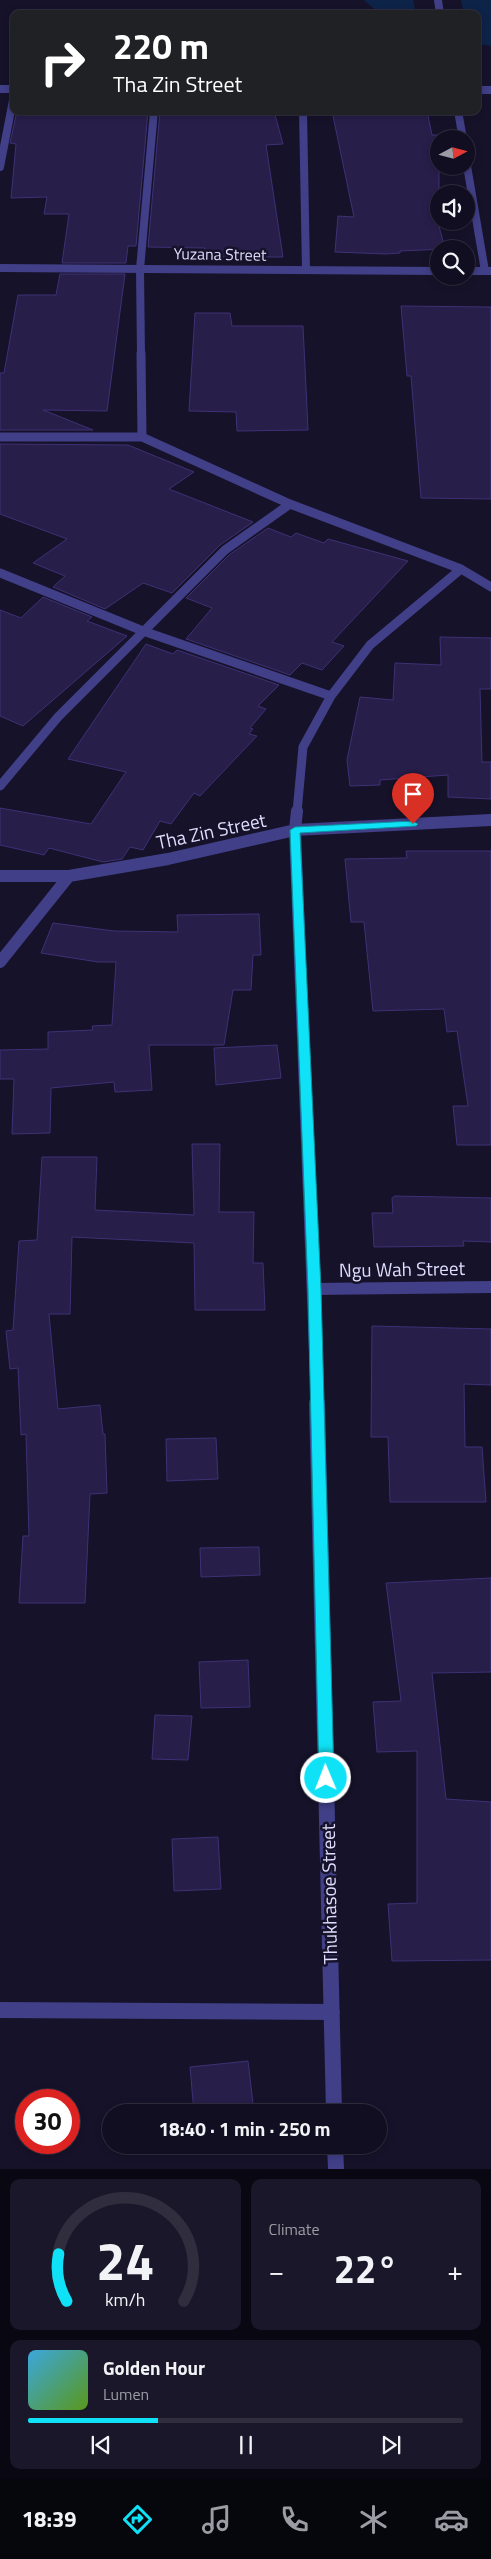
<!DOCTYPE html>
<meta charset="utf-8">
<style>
:root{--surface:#100e20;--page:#191729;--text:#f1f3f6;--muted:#9c9ca5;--line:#302e3e;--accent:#0fe2f6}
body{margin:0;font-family:"Titillium Web",sans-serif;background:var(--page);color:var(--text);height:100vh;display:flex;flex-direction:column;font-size:19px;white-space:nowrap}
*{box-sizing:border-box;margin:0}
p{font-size:16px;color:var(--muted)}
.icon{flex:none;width:28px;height:28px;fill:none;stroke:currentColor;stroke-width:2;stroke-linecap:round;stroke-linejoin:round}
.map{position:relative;height:2169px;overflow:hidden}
.details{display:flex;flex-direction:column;gap:10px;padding:10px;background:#090812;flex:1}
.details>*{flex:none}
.top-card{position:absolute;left:10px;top:10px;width:471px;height:105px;border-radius:10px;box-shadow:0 2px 8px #0003,0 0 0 1px var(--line);background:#202124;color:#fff;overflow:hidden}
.needle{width:32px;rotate:83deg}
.fabs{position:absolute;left:430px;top:130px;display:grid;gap:10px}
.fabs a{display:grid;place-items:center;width:45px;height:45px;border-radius:50%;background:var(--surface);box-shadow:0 2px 8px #0003,0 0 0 1px var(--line);font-size:25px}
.speed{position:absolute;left:15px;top:2089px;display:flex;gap:10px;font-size:25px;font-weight:700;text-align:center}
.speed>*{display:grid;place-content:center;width:65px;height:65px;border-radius:50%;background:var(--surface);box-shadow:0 2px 8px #0003,0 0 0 1px var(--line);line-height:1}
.speed .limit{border:8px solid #d22;background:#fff;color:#111}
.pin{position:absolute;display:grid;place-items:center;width:42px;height:42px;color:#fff;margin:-51px -21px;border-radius:50% 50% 50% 0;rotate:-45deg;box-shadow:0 0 5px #0007}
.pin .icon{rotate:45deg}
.me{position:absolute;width:55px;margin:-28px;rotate:359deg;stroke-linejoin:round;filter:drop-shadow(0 0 4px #0008)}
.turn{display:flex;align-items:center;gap:18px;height:105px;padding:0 20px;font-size:22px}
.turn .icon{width:65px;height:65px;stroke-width:2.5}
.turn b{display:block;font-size:35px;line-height:42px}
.big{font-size:38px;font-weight:700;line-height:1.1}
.details .card{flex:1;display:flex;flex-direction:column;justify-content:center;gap:8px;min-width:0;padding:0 18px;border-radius:10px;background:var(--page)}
.details .dial{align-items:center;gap:0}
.dial svg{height:130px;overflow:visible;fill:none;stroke:var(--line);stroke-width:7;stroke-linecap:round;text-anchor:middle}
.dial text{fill:var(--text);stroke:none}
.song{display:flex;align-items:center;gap:15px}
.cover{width:60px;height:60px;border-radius:8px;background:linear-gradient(135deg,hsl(200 70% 55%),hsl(90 70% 35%))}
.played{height:5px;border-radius:2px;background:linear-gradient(90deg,var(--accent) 30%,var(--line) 30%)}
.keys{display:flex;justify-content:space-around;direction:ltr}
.heat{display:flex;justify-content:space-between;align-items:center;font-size:28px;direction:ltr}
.details .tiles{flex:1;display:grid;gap:10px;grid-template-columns:1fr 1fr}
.card:last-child{grid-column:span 2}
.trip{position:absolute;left:102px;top:2104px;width:285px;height:50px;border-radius:25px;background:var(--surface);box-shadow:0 2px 8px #0003,0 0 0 1px var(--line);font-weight:700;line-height:50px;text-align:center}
.menu{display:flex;height:80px;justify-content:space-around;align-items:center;background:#06060d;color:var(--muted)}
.menu .icon{width:35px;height:35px}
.menu .active{color:var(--accent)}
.menu b{font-size:22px;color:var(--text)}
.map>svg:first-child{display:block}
</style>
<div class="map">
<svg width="491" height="2169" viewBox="0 0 491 2169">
<rect width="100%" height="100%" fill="#16122a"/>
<!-- water -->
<path fill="#0d2348" d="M 364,0 L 413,0 L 416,14 L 380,14 Z
M 461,0 L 491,0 L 491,46 L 478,44 L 478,14 L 464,14 Z"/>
<!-- building -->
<path fill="#271e4a" stroke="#3e3175" d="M 17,111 L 148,111 L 136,246 L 128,246 L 126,263 L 62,263 L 69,214 L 44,214 L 47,197 L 11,198 L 16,144 L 10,143 Z
M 160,111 L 274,111 L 283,144 L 266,145 L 283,257 L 205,257 L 205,248 L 148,247 Z
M 332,111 L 427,111 L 432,135 L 439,135 L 439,226 L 445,249 L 400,251 L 400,253 L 386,254 L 335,252 L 338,216 L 354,217 Z
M 60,274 L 125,274 L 107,411 L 43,410 L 93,430 L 0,430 L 0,373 L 4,373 L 18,295 L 56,295 Z
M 401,306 L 491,307 L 491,499 L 421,498 L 411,376 L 407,376 Z
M 195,313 L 230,313 L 232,326 L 303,326 L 308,430 L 237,431 L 236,412 L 189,411 Z
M 0,444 L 128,445 L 194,472 L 169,489 L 253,522 L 220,545 L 172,593 L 143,583 L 105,609 L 53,587 L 65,576 L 33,563 L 67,539 L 0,514 Z
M 268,528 L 291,537 L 296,533 L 324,543 L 328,539 L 408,561 L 332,642 L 344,646 L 322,670 L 302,663 L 290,675 L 186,639 L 212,608 L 186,598 L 229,555 Z
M 43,597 L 92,617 L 87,621 L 127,636 L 23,726 L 0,716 L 0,610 L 21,618 Z
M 440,637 L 491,638 L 491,689 L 480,689 L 482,762 L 491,762 L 491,799 L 448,797 L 448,775 L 380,780 L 380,785 L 350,786 L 347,760 L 360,697 L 393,700 L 395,663 L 441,665 Z
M 146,644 L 173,654 L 177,650 L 279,685 L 258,706 L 266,709 L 250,728 L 253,729 L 249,734 L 257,736 L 200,796 L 194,793 L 171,824 L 160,821 L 143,850 L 130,847 L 122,859 L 103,862 L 49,848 L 44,855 L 0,845 L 0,808 L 91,824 L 126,772 L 68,759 Z
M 406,851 L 491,851 L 491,1145 L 457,1145 L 453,1106 L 468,1106 L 457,1031 L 447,1032 L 444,1009 L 373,1011 L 364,922 L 351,922 L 345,859 L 407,858 Z
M 259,914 L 261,955 L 253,955 L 251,990 L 233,990 L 224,1045 L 149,1045 L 152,1090 L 115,1092 L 114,1082 L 51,1088 L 50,1133 L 12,1134 L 14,1079 L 0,1079 L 0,1050 L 48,1049 L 48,1032 L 93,1030 L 92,1026 L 112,1025 L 116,962 L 98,962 L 41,953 L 53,923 L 114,931 L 178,932 L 177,915 Z
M 277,1045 L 281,1078 L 216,1085 L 214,1048 Z
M 192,1144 L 220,1144 L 219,1212 L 254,1212 L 253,1263 L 263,1263 L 265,1310 L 195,1310 L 194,1243 L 72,1237 L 70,1314 L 49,1314 L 58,1409 L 100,1405 L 103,1434 L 105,1434 L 107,1493 L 90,1494 L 85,1603 L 19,1603 L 23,1536 L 29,1536 L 26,1434 L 21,1435 L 18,1368 L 10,1369 L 6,1331 L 13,1330 L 19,1241 L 37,1240 L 42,1157 L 97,1157 L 95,1210 L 194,1215 Z
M 395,1196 L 491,1198 L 491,1242 L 463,1241 L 464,1246 L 374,1247 L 372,1213 L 393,1213 L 392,1198 Z
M 372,1326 L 491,1329 L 491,1385 L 464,1384 L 465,1447 L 482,1447 L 486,1502 L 390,1502 L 388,1437 L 371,1437 Z
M 216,1438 L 218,1479 L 167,1481 L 166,1439 Z
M 259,1547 L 260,1575 L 201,1577 L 200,1548 Z
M 491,1578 L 491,1672 L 432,1673 L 446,1799 L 491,1802 L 491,1960 L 392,1961 L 388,1904 L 417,1903 L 417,1751 L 377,1752 L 373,1702 L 401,1701 L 386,1583 Z
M 248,1660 L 250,1707 L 201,1708 L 199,1662 Z
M 155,1715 L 192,1716 L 188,1760 L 152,1759 Z
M 218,1837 L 221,1889 L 174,1891 L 172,1839 Z
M 248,2061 L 254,2112 L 194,2112 L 190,2067 Z"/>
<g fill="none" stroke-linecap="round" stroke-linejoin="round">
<!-- minor-far3 -->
<path stroke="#413f87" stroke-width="8" d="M 438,0 L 440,14
M 0,89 L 14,89
M 478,90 L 491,90
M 303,111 L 306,270
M 458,111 L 463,139
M 466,160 L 485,271
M 0,167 L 14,95
M 141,355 L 140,269 L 154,111"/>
<!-- minor-far2 -->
<path stroke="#413f87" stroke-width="9" d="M 141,353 L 142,437 L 290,504 L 461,569 L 491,587
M 0,437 L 142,437
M 0,573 L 143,631 L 331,696
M 0,786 L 58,717 L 225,550 L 290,504
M 297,812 L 303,747 L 331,696 L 370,645 L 461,569"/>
<!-- minor-far1 -->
<path stroke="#413f87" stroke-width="12" d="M 297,811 L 295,830 L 317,1404
M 0,876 L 69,876 L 168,859 L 295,830 L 491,820
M 0,962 L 69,876
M 314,1289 L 491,1287"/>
<!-- minor -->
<path stroke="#413f87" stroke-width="16" d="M 317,1403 L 334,2112
M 0,2010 L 332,2012
M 335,2145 L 336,2169"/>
<!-- tertiary -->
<path stroke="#413f87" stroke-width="8" d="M 0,268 L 439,271
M 466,271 L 491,271"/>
</g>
<!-- route -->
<path fill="#0fe2f6" stroke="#0a93a0" d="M 413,821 L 418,824 L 416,826 L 300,833 L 321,1289 L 334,1778 L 332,1783 L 326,1785 L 321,1783 L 319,1778 L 308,1289 L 290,830 L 295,827 Z"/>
<g text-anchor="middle" stroke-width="5" stroke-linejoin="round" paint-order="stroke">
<!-- far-street labels -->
<g font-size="16" fill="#dfdcfe" stroke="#16122a">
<text transform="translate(220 254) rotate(1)" y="6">Yuzana Street</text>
</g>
<!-- street labels -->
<g font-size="19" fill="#dfdcfe" stroke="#16122a">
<text transform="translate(211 831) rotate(-12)" y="7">Tha Zin Street</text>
<text transform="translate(402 1269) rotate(-1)" y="7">Ngu Wah Street</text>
<text transform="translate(329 1894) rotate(-91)" y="7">Thukhasoe Street</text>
</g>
</g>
</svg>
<div class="fabs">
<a><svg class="needle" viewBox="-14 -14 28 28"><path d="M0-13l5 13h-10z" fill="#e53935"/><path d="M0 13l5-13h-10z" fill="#9c9ca5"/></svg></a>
<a><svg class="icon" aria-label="sound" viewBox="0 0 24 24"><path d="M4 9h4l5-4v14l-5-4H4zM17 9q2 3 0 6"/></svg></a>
<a><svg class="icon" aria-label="search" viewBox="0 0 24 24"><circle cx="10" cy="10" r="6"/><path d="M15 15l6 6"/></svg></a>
</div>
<div class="speed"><div class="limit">30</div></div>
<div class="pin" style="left:413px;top:824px;background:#d93025"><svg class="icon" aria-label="arrive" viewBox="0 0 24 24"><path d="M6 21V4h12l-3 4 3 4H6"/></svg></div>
<svg class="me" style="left:326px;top:1778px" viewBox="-20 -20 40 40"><circle r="17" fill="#0fe2f6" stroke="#fff" stroke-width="3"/><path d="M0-11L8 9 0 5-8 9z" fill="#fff"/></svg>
<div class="trip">18:40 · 1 min · 250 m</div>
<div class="top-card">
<div class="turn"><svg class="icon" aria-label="right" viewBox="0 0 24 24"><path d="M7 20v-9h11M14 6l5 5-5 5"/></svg><div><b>220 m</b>Tha Zin Street</div></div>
</div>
</div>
<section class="details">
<div class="tiles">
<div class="card dial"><svg viewBox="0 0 100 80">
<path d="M14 69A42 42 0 1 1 86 69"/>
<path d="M14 69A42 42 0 0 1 9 40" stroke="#0fe2f6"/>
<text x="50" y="56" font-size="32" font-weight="700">24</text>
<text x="50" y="72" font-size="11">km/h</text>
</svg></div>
<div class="card"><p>Climate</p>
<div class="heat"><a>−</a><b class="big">22°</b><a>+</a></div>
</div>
<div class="card">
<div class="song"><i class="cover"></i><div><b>Golden Hour</b><p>Lumen</p></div></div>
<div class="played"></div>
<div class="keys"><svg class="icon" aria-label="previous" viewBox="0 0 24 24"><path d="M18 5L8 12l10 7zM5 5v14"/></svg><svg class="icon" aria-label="pause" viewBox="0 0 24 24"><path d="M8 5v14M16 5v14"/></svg><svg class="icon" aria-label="next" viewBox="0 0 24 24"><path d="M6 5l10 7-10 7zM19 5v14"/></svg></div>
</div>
</div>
</section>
<nav class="menu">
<b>18:39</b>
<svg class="icon active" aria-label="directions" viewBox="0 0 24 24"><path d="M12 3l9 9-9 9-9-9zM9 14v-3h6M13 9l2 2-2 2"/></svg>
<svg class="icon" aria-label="music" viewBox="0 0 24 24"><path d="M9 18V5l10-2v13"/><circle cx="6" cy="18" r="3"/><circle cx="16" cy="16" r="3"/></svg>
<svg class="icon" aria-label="phone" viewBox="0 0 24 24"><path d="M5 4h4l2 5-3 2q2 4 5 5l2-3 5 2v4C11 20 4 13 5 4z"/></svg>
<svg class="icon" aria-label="climate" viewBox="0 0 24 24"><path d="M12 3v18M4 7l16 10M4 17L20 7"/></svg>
<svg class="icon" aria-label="car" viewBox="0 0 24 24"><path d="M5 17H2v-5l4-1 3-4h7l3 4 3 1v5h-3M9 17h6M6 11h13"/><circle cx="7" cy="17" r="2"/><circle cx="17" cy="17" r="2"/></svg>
</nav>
